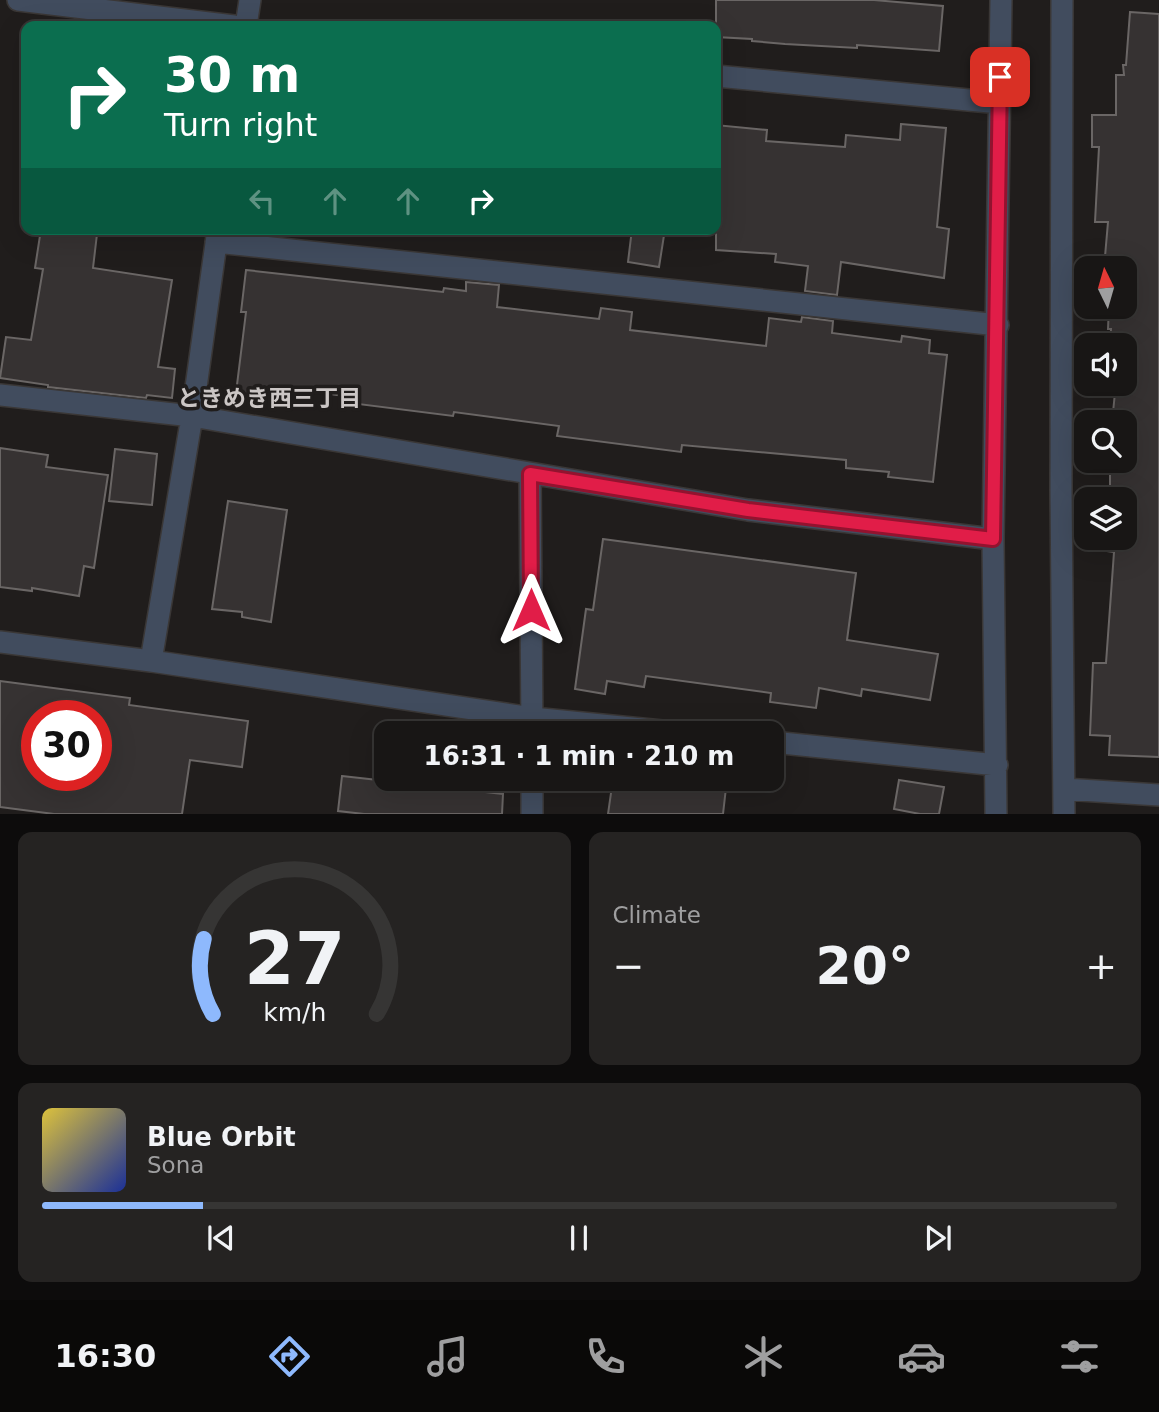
<!DOCTYPE html>
<meta charset="utf-8">
<style>
:root{--surface:#181615;--page:#252322;--text:#f1f3f6;--muted:#9f9fa0;--line:#363534;--accent:#8eb9fd}
body{margin:0;font-family:"DejaVu Sans","Noto Sans JP",sans-serif;background:var(--page);color:var(--text);height:100vh;display:flex;flex-direction:column;font-size:26px;white-space:nowrap}
*{box-sizing:border-box;margin:0}
p{font-size:23px;color:var(--muted)}
.icon{flex:none;width:38px;height:38px;fill:none;stroke:currentColor;stroke-width:2;stroke-linecap:round;stroke-linejoin:round}
.map{position:relative;height:814px;overflow:hidden}
.side{display:flex;flex-direction:column;gap:18px;padding:18px;background:#0d0c0c;flex:1}
.side>*{flex:none}
.hud{position:absolute;left:21px;top:21px;width:700px;height:214px;border-radius:14px;box-shadow:0 7px 28px #0002,0 0 0 2px var(--line);background:#0b6e4f;color:#fff;overflow:hidden}
.needle{width:46px;rotate:355deg}
.buttons{position:absolute;left:1074px;top:256px;display:grid;gap:14px}
.buttons a{display:grid;place-items:center;width:63px;height:63px;border-radius:14px;background:var(--surface);box-shadow:0 7px 28px #0002,0 0 0 2px var(--line);font-size:35px}
.speed{position:absolute;left:21px;top:700px;display:flex;gap:14px;font-size:35px;font-weight:700;text-align:center}
.speed>*{display:grid;place-content:center;width:91px;height:91px;border-radius:50%;background:var(--surface);box-shadow:0 7px 28px #0002,0 0 0 2px var(--line);line-height:1}
.speed .limit{border:10px solid #d22;background:#fff;color:#111}
.pin{position:absolute;display:grid;place-items:center;width:60px;height:60px;color:#fff;margin:-30px;border-radius:14px;box-shadow:0 4px 10px #0006}
.me{position:absolute;width:77px;margin:-38px;rotate:0deg;stroke-linejoin:round;filter:drop-shadow(0 0 5px #0008)}
.turn{display:flex;align-items:center;gap:24px;height:147px;padding:0 28px;font-size:32px}
.turn .icon{width:91px;height:91px;stroke-width:2.5}
.turn b{display:block;font-size:49px;line-height:60px}
.lanes{display:flex;align-items:center;height:66px;padding:0 28px;background:#0003;justify-content:center;gap:35px;direction:ltr}
.lanes .off{opacity:.35}
.big{font-size:52px;font-weight:800;line-height:1.1}
.side .tile{flex:1;display:flex;flex-direction:column;justify-content:center;gap:10px;min-width:0;padding:0 24px;border-radius:14px;background:var(--page)}
.side .dial{align-items:center;gap:0}
.dial svg{height:182px;overflow:visible;fill:none;stroke:var(--line);stroke-width:7;stroke-linecap:round;text-anchor:middle}
.dial text{fill:var(--text);stroke:none}
.song{display:flex;align-items:center;gap:21px}
.cover{width:84px;height:84px;border-radius:10px;background:linear-gradient(135deg,hsl(50 70% 55%),hsl(230 70% 35%))}
.played{height:7px;border-radius:4px;background:linear-gradient(90deg,var(--accent) 15%,var(--line) 15%)}
.keys{display:flex;justify-content:space-around;direction:ltr}
.heat{display:flex;justify-content:space-between;align-items:center;font-size:38px;direction:ltr}
.side .tiles{flex:1;display:grid;gap:18px;grid-template-columns:1fr 1fr}
.tile:last-child{grid-column:span 2}
.trip{position:absolute;left:374px;top:721px;width:410px;height:70px;border-radius:14px;background:var(--surface);box-shadow:0 7px 28px #0002,0 0 0 2px var(--line);font-weight:800;line-height:70px;text-align:center}
.menu{display:flex;height:112px;justify-content:space-around;align-items:center;background:#0a0908;color:var(--muted)}
.menu .icon{width:49px;height:49px}
.menu .on{color:var(--accent)}
.menu b{font-size:32px;color:var(--text)}
.map>svg:first-child{display:block}
</style>
<div class="map">
<svg width="1159" height="814" viewBox="0 0 1159 814">
<rect width="100%" height="100%" fill="#201d1c"/>
<!-- building -->
<path fill="#363232" stroke="#6a6665" stroke-width="2" fill-rule="evenodd" d="M 716,0 L 874,0 L 943,6 L 939,51 L 857,45 L 857,48 L 785,44 L 752,41 L 752,39 L 716,37 Z
M 1130,12 L 1159,14 L 1159,757 L 1109,755 L 1110,736 L 1090,735 L 1093,663 L 1106,663 L 1114,552 L 1106,551 L 1108,537 L 1125,537 L 1125,499 L 1113,499 L 1114,489 L 1110,489 L 1110,460 L 1125,460 L 1125,422 L 1112,422 L 1116,383 L 1125,383 L 1125,345 L 1110,345 L 1111,329 L 1108,329 L 1109,306 L 1125,306 L 1125,268 L 1104,268 L 1108,222 L 1095,222 L 1099,147 L 1092,147 L 1092,115 L 1116,115 L 1116,75 L 1124,75 L 1123,65 L 1126,65 Z
M 901,124 L 946,128 L 937,227 L 949,229 L 944,278 L 841,262 L 837,295 L 805,291 L 808,266 L 775,262 L 776,254 L 716,250 L 716,125 L 767,130 L 766,141 L 845,147 L 846,135 L 900,140 Z
M 41,229 L 97,234 L 93,268 L 172,280 L 158,367 L 175,369 L 172,398 L 147,395 L 146,398 L 48,387 L 48,385 L 0,378 L 6,337 L 31,340 L 43,269 L 35,268 Z
M 632,229 L 665,229 L 659,267 L 628,262 Z
M 246,270 L 443,292 L 444,288 L 466,291 L 466,282 L 499,285 L 497,307 L 599,319 L 601,308 L 632,312 L 630,330 L 766,346 L 769,318 L 801,322 L 802,317 L 833,321 L 832,333 L 901,342 L 902,336 L 930,340 L 929,353 L 947,355 L 933,482 L 888,477 L 889,472 L 846,468 L 846,460 L 682,445 L 681,452 L 557,436 L 559,426 L 454,412 L 453,416 L 358,404 L 359,398 L 286,388 L 285,399 L 236,393 L 246,312 L 241,312 Z
M 0,448 L 48,455 L 46,467 L 108,475 L 94,568 L 84,566 L 79,596 L 32,588 L 32,591 L 0,587 Z
M 115,449 L 157,454 L 152,505 L 109,501 Z
M 228,501 L 287,510 L 271,622 L 242,617 L 242,612 L 212,609 Z
M 603,539 L 856,573 L 847,640 L 938,654 L 930,700 L 862,689 L 861,696 L 819,688 L 816,708 L 770,702 L 771,693 L 646,676 L 644,687 L 607,681 L 605,694 L 575,689 L 586,609 L 593,610 Z
M 0,681 L 130,698 L 129,705 L 248,721 L 242,767 L 190,760 L 182,814 L 54,814 L 0,807 ZM 37,716 L 96,716 L 96,775 L 37,775 Z
M 342,776 L 503,794 L 502,814 L 364,814 L 338,811 Z
M 613,779 L 727,779 L 723,814 L 608,814 Z
M 899,780 L 944,787 L 939,814 L 920,814 L 894,809 Z"/>
<g fill="none" stroke-linecap="round" stroke-linejoin="round">
<!-- minor casing -->
<g stroke="#3a3736" stroke-width="24">
<path id="minor" d="M 18,0 L 234,26
M 1062,0 L 1061,491 L 1064,814
M 246,26 L 250,0
M 716,76 L 1000,103
M 216,242 L 998,325
M 0,395 L 192,416 L 748,510 L 993,539
M 530,474 L 532,733
M 0,642 L 151,661 L 532,718 L 682,733
M 151,661 L 192,416 L 218,229
M 772,742 L 997,765
M 532,779 L 532,814
M 1064,789 L 1159,795
M 996,814 L 993,539 L 1001,0"/>
</g>
<!-- minor -->
<use href="#minor" stroke="#414c5e" stroke-width="21"/>
</g>
<g fill="none" stroke-linecap="round" stroke-linejoin="round">
<!-- route casing -->
<g stroke="#92132f" stroke-width="18">
<path id="route" d="M 531,610 L 530,474 L 748,510 L 993,539 L 1000,77"/>
</g>
<!-- route -->
<use href="#route" stroke="#e11d48" stroke-width="12"/>
</g>
<g text-anchor="middle" stroke-width="7" stroke-linejoin="round" paint-order="stroke">
<!-- neighbourhood labels -->
<g font-size="23" font-weight="bold" fill="#cbc6c5" stroke="#201d1c">
<text x="269" y="406">ときめき西三丁目</text>
</g>
</g>
</svg>
<div class="buttons">
<a><svg class="needle" viewBox="-14 -14 28 28"><path d="M0-13l5 13h-10z" fill="#e53935"/><path d="M0 13l5-13h-10z" fill="#9f9fa0"/></svg></a>
<a><svg class="icon" aria-label="sound" viewBox="0 0 24 24"><path d="M4 9h4l5-4v14l-5-4H4zM17 9q2 3 0 6"/></svg></a>
<a><svg class="icon" aria-label="search" viewBox="0 0 24 24"><circle cx="10" cy="10" r="6"/><path d="M15 15l6 6"/></svg></a>
<a><svg class="icon" aria-label="layers" viewBox="0 0 24 24"><path d="M12 4l9 5-9 5-9-5zM3 14l9 5 9-5"/></svg></a>
</div>
<div class="speed"><div class="limit">30</div></div>
<div class="pin" style="left:1000px;top:77px;background:#d93025"><svg class="icon" aria-label="arrive" viewBox="0 0 24 24"><path d="M6 21V4h12l-3 4 3 4H6"/></svg></div>
<svg class="me" style="left:531px;top:610px" viewBox="-20 -20 40 40"><path d="M0-17L14 15 0 8-14 15z" fill="#e11d48" stroke="#fff" stroke-width="4"/></svg>
<div class="trip">16:31 · 1 min · 210 m</div>
<div class="hud">
<div class="turn"><svg class="icon" aria-label="right" viewBox="0 0 24 24"><path d="M7 20v-9h11M14 6l5 5-5 5"/></svg><div><b>30 m</b>Turn right</div></div>
<div class="lanes"><svg class="icon off" aria-label="left" viewBox="0 0 24 24"><path d="M17 20v-9H6M10 6l-5 5 5 5"/></svg><svg class="icon off" aria-label="ahead" viewBox="0 0 24 24"><path d="M12 20V5M6 11l6-6 6 6"/></svg><svg class="icon off" aria-label="ahead" viewBox="0 0 24 24"><path d="M12 20V5M6 11l6-6 6 6"/></svg><svg class="icon" aria-label="right" viewBox="0 0 24 24"><path d="M7 20v-9h11M14 6l5 5-5 5"/></svg></div>
</div>
</div>
<section class="side">
<div class="tiles">
<div class="tile dial"><svg viewBox="0 0 100 80">
<path d="M14 69A42 42 0 1 1 86 69"/>
<path d="M14 69A42 42 0 0 1 10 36" stroke="#8eb9fd"/>
<text x="50" y="56" font-size="32" font-weight="700">27</text>
<text x="50" y="72" font-size="11">km/h</text>
</svg></div>
<div class="tile"><p>Climate</p>
<div class="heat"><a>−</a><b class="big">20°</b><a>+</a></div>
</div>
<div class="tile">
<div class="song"><i class="cover"></i><div><b>Blue Orbit</b><p>Sona</p></div></div>
<div class="played"></div>
<div class="keys"><svg class="icon" aria-label="previous" viewBox="0 0 24 24"><path d="M18 5L8 12l10 7zM5 5v14"/></svg><svg class="icon" aria-label="pause" viewBox="0 0 24 24"><path d="M8 5v14M16 5v14"/></svg><svg class="icon" aria-label="next" viewBox="0 0 24 24"><path d="M6 5l10 7-10 7zM19 5v14"/></svg></div>
</div>
</div>
</section>
<nav class="menu">
<b>16:30</b>
<svg class="icon on" aria-label="directions" viewBox="0 0 24 24"><path d="M12 3l9 9-9 9-9-9zM9 14v-3h6M13 9l2 2-2 2"/></svg>
<svg class="icon" aria-label="music" viewBox="0 0 24 24"><path d="M9 18V5l10-2v13"/><circle cx="6" cy="18" r="3"/><circle cx="16" cy="16" r="3"/></svg>
<svg class="icon" aria-label="phone" viewBox="0 0 24 24"><path d="M5 4h4l2 5-3 2q2 4 5 5l2-3 5 2v4C11 20 4 13 5 4z"/></svg>
<svg class="icon" aria-label="climate" viewBox="0 0 24 24"><path d="M12 3v18M4 7l16 10M4 17L20 7"/></svg>
<svg class="icon" aria-label="car" viewBox="0 0 24 24"><path d="M5 17H2v-5l4-1 3-4h7l3 4 3 1v5h-3M9 17h6M6 11h13"/><circle cx="7" cy="17" r="2"/><circle cx="17" cy="17" r="2"/></svg>
<svg class="icon" aria-label="filters" viewBox="0 0 24 24"><path d="M4 7h16M4 17h16"/><circle cx="9" cy="7" r="2"/><circle cx="15" cy="17" r="2"/></svg>
</nav>
